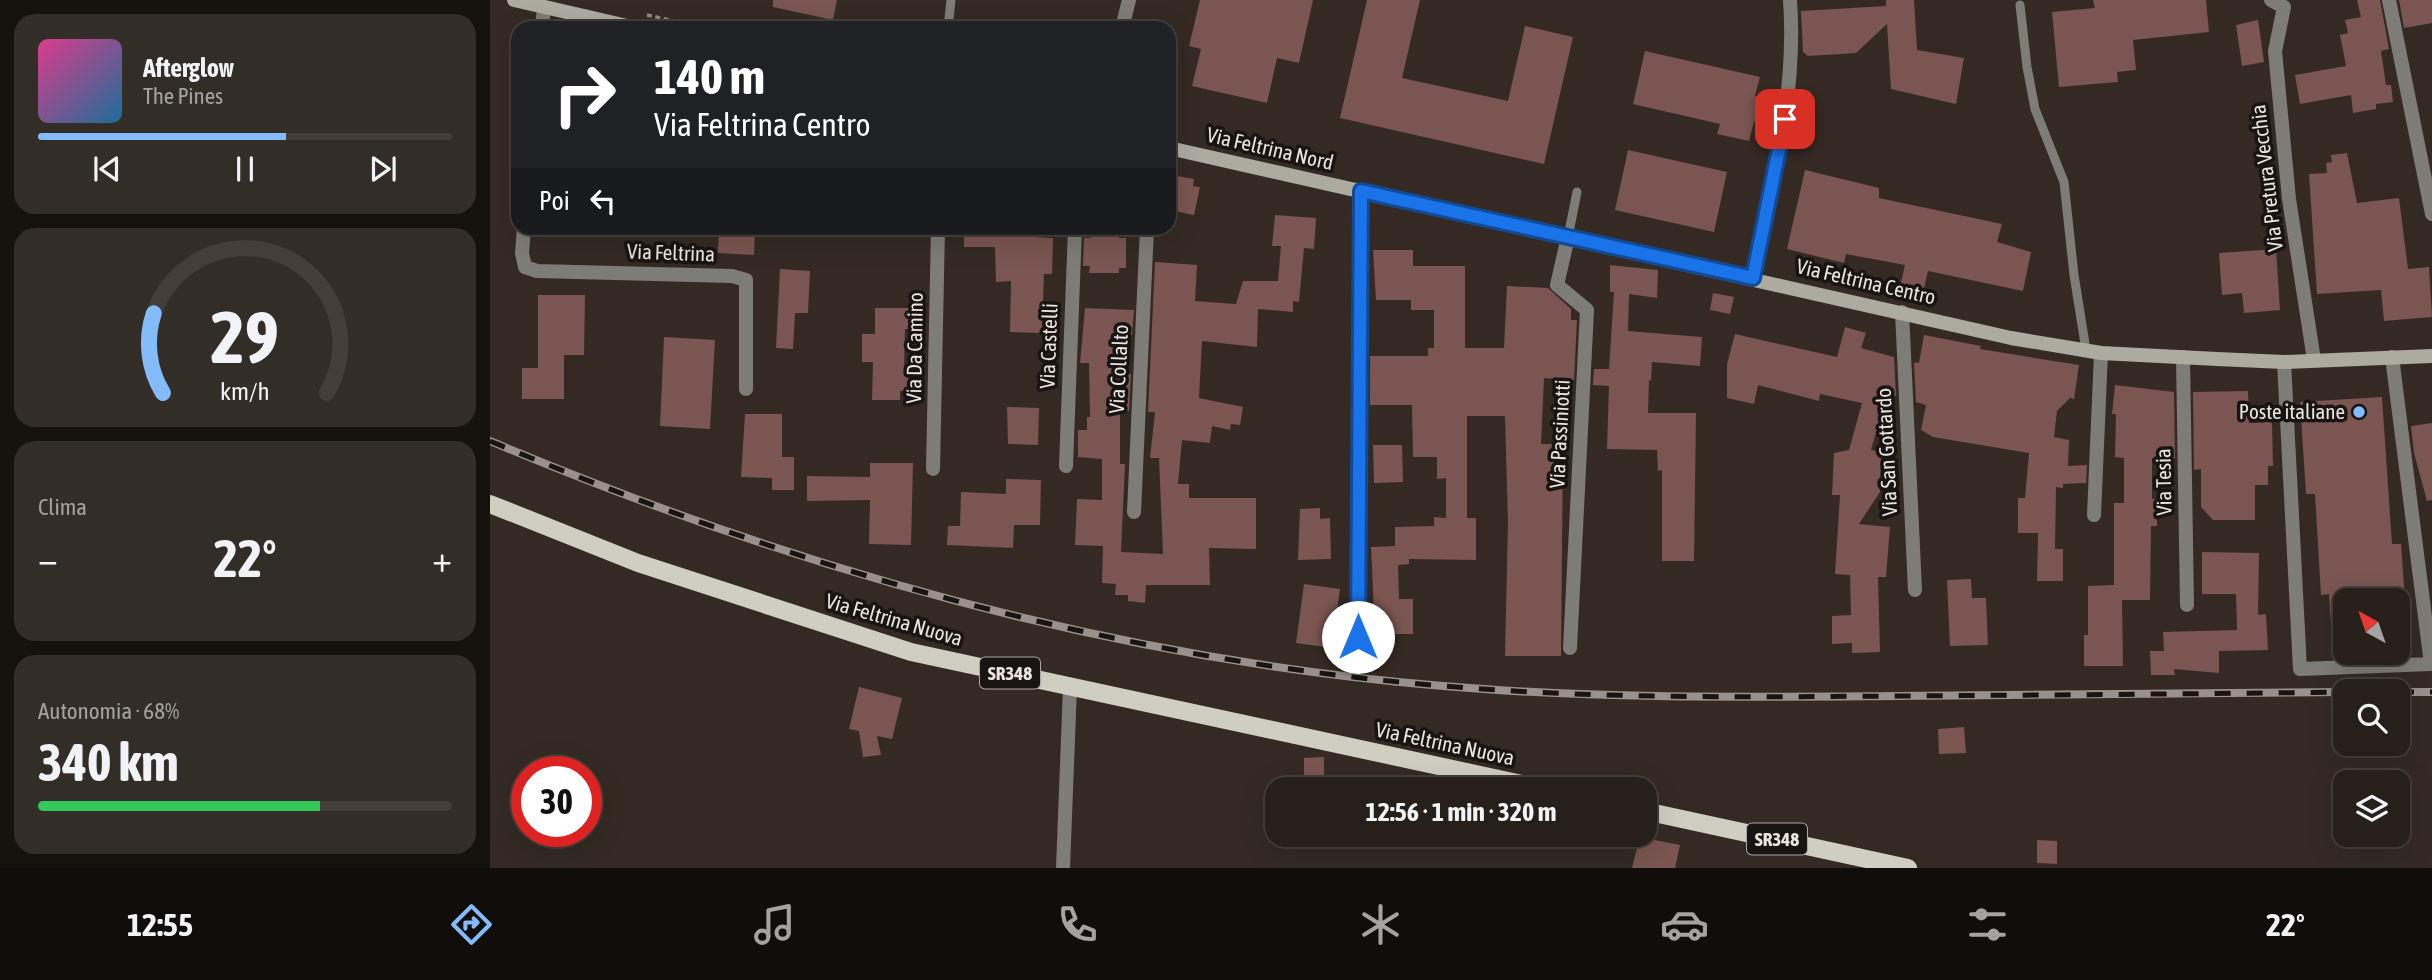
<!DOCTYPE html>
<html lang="it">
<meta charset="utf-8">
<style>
:root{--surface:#27201a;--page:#332d27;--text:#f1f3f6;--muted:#a4a3a2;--line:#433e39;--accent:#84bcfb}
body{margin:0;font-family:"Asap Condensed",sans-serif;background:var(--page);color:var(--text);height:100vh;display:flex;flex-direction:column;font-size:26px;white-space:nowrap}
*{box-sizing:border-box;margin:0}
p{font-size:23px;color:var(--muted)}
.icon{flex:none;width:38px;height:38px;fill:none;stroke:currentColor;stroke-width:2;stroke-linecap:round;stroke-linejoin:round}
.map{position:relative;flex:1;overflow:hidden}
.panel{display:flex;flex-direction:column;gap:14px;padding:14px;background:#15120e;width:490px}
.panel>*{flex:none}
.hud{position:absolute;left:21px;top:21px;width:665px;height:214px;border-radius:21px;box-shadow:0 7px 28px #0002,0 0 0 2px var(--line);background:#202124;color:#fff;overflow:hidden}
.needle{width:46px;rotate:320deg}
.controls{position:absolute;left:1843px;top:588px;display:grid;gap:14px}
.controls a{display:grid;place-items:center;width:77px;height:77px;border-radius:14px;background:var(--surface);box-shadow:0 7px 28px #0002,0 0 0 2px var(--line);font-size:35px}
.speed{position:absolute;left:21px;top:756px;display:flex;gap:14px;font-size:35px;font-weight:700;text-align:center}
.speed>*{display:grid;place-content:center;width:91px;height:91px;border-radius:50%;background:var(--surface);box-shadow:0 7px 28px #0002,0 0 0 2px var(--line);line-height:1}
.speed .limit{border:10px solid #d22;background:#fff;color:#111}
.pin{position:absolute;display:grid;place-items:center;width:60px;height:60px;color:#fff;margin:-30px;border-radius:14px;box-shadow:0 4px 10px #0006}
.me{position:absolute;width:77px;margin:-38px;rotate:0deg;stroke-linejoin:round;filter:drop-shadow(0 0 5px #0008)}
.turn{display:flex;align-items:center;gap:24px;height:147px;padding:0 28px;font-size:32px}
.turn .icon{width:91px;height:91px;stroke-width:2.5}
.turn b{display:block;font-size:49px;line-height:60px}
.then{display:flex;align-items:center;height:66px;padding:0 28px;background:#0003;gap:14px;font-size:26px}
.big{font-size:52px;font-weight:700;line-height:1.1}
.panel .widget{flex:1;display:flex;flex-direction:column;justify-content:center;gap:10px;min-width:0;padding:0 24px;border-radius:21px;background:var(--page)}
.panel .dial{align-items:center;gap:0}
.dial svg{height:182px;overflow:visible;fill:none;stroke:var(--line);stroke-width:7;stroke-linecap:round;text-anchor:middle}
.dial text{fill:var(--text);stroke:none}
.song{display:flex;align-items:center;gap:21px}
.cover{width:84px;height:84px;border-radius:10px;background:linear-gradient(135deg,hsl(330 70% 55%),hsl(200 70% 35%))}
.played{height:7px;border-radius:4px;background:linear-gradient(90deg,var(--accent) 60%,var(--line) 60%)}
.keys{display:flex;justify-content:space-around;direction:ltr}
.heat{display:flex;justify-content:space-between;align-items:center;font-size:38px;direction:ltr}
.charge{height:10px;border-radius:5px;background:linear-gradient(90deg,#34c759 68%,var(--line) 0)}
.trip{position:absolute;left:775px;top:777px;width:392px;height:70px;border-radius:21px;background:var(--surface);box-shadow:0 7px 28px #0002,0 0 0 2px var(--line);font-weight:700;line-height:70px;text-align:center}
.tabs{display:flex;height:112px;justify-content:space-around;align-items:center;background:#100d0a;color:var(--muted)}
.tabs .icon{width:49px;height:49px}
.tabs .current{color:var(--accent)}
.tabs b{font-size:32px;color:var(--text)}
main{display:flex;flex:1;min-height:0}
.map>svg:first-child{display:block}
</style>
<main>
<section class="panel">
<div class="widget">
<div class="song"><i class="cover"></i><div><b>Afterglow</b><p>The Pines</p></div></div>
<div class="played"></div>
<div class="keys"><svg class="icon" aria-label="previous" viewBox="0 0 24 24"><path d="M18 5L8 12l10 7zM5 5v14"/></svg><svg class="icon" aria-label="pause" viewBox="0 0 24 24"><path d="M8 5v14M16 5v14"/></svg><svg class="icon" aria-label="next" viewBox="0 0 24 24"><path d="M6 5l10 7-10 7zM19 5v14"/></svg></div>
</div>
<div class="widget dial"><svg viewBox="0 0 100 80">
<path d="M14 69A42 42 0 1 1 86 69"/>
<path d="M14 69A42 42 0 0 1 10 34" stroke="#84bcfb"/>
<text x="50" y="56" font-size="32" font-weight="700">29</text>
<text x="50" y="72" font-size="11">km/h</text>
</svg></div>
<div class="widget"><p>Clima</p>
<div class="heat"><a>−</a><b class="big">22°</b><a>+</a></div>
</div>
<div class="widget"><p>Autonomia · 68%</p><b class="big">340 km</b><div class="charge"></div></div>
</section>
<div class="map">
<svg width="1942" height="868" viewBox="0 0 1942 868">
<rect width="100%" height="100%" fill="#342a23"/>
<!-- building -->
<path fill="#7a5551" d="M 283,0 L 347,0 L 343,20 L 283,7 Z
M 710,0 L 823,0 L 809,63 L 787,58 L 777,103 L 702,86 L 711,49 L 699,46 Z
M 877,0 L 930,0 L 912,78 L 1018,101 L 1035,26 L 1083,37 L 1054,164 L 850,118 Z
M 1396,0 L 1424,0 L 1427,50 L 1474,58 L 1466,104 L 1401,89 L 1397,24 L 1366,53 L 1318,56 L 1313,52 L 1311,11 L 1396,6 Z
M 1603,0 L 1716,0 L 1719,32 L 1643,40 L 1646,70 L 1627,72 L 1628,82 L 1569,87 L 1562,12 L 1605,8 Z
M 1867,0 L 1890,0 L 1899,49 L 1891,51 L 1896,85 L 1901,85 L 1903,102 L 1886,104 L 1886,109 L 1863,113 L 1861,95 L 1810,104 L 1805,75 L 1856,66 L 1850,35 L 1858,33 L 1855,20 L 1871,17 Z
M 1909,0 L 1942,0 L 1942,23 L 1914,28 Z
M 1768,20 L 1774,62 L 1752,66 L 1746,25 Z
M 1155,51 L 1270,77 L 1265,96 L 1275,98 L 1269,121 L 1264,122 L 1259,141 L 1227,134 L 1230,124 L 1143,104 Z
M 1138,150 L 1237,172 L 1224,232 L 1125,210 Z
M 1857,153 L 1867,203 L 1909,198 L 1918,269 L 1939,267 L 1942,317 L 1894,321 L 1891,290 L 1827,294 L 1819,174 L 1837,173 L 1836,163 L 1842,162 L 1841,155 Z
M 1315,170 L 1389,188 L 1389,198 L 1512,224 L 1507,242 L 1541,252 L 1533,291 L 1438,271 L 1432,297 L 1409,291 L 1415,265 L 1356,254 L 1354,263 L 1297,249 Z
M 681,175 L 704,179 L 703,186 L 710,187 L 704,215 L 679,210 Z
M 785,215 L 826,218 L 824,249 L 814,248 L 809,302 L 803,301 L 803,312 L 768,309 L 767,347 L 712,341 L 709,398 L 753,407 L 750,425 L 741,424 L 740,430 L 722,426 L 720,443 L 692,440 L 688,484 L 699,484 L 699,498 L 766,498 L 766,549 L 719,548 L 720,585 L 656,585 L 655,603 L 638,601 L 638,595 L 625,595 L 626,584 L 612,583 L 613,546 L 585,545 L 587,499 L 612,500 L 612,459 L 588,457 L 588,430 L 597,430 L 597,417 L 600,417 L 599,363 L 590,363 L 595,308 L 644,310 L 642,335 L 627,335 L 625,374 L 641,374 L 639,411 L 630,411 L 630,464 L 635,464 L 631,552 L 673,554 L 669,458 L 660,458 L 665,412 L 658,412 L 665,262 L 707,265 L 705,301 L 746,304 L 753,281 L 788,281 L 791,246 L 782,246 Z
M 229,228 L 265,228 L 264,255 L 228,253 Z
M 474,228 L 506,228 L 506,235 L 563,238 L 562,274 L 554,274 L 552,333 L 520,332 L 521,281 L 506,282 L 505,247 L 474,247 Z
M 601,231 L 629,231 L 629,238 L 636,238 L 636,268 L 629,268 L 629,273 L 599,273 L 600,266 L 593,266 L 594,238 L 601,238 Z
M 1786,249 L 1790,310 L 1754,313 L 1752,293 L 1732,295 L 1729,253 Z
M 883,250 L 923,250 L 923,266 L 975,266 L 975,348 L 1014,348 L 1017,286 L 1058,288 L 1081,309 L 1081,320 L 1087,320 L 1084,380 L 1054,378 L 1051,444 L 1073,444 L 1071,656 L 1015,656 L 1018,522 L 1015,416 L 977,416 L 977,518 L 986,518 L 986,560 L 919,559 L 919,564 L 908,565 L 909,599 L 923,599 L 923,634 L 885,634 L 881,547 L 905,546 L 905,527 L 944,526 L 944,517 L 956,518 L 956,478 L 947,479 L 947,457 L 923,457 L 922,405 L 880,405 L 880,356 L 938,356 L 938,348 L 944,348 L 944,310 L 921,310 L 921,300 L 886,300 Z
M 1120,265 L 1168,270 L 1167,298 L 1139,294 L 1138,331 L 1212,337 L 1210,366 L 1162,362 L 1161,381 L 1159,380 L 1158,413 L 1206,413 L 1204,561 L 1172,561 L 1172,470 L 1168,471 L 1167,450 L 1117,449 L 1119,386 L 1103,385 L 1104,369 L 1119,369 L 1124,292 L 1120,292 Z
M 290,269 L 320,271 L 318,313 L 305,313 L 303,349 L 286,348 Z
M 1223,293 L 1244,297 L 1240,314 L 1220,310 Z
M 48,295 L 95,295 L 94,355 L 74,355 L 74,399 L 32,399 L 32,368 L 48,368 Z
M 385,308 L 420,308 L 420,329 L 415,329 L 414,371 L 418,371 L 418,391 L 410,391 L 410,400 L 382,400 L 383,362 L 372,362 L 372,334 L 385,334 Z
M 1355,327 L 1376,333 L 1371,348 L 1404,357 L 1406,396 L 1397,393 L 1381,450 L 1391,451 L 1390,492 L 1369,524 L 1400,527 L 1396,577 L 1388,577 L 1390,652 L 1362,653 L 1362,643 L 1342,644 L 1342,616 L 1361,615 L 1360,575 L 1345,574 L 1350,495 L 1342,495 L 1344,453 L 1359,450 L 1372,403 L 1330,394 L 1329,401 L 1268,385 L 1264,404 L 1237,398 L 1237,364 L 1245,334 L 1347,357 Z
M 1434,335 L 1491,346 L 1490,349 L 1589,365 L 1584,399 L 1580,398 L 1567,411 L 1564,437 L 1579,440 L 1578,466 L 1597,465 L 1596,483 L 1573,484 L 1573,488 L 1566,487 L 1565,549 L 1573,549 L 1573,581 L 1547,581 L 1548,533 L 1528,533 L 1528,498 L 1535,498 L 1539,453 L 1443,437 L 1431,430 L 1436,405 L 1426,402 L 1424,362 L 1429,363 Z
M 174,337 L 225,340 L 220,429 L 170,426 Z
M 1625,385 L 1684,392 L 1685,458 L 1662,458 L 1662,499 L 1667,499 L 1667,526 L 1661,526 L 1660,600 L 1632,600 L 1633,666 L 1594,666 L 1594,635 L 1598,635 L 1598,586 L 1624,585 L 1624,503 L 1634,503 L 1634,458 L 1625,457 L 1626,414 L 1622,414 Z
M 1758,391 L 1759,423 L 1782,422 L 1783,466 L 1778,466 L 1778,485 L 1765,485 L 1765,520 L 1723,520 L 1711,507 L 1711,469 L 1704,470 L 1703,392 Z
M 1892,397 L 1902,544 L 1911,544 L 1915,600 L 1855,600 L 1855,637 L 1842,638 L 1839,594 L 1831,595 L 1825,494 L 1816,494 L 1810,402 Z
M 517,407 L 549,408 L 548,445 L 518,444 Z
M 255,414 L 292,414 L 292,457 L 304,457 L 304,490 L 282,490 L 282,478 L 251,477 Z
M 1942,423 L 1942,500 L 1937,501 L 1924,453 L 1921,426 Z
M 883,445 L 912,445 L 913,482 L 884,483 Z
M 380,463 L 423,463 L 421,545 L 379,544 L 380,500 L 317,501 L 317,476 L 380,477 Z
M 516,479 L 551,480 L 550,525 L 524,525 L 523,548 L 457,545 L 458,526 L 470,526 L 471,492 L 516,494 Z
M 830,508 L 830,519 L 840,518 L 841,559 L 808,560 L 810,509 Z
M 1712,552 L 1769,553 L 1768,615 L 1776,614 L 1778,650 L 1729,651 L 1729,673 L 1684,669 L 1685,675 L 1661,675 L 1660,651 L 1674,651 L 1673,632 L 1747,630 L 1746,594 L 1712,594 Z
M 1481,579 L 1482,598 L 1496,598 L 1498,645 L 1460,646 L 1457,580 Z
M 814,584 L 850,589 L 842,648 L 806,643 Z
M 369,687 L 412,698 L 402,739 L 387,736 L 391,755 L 373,757 L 369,731 L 359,729 Z
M 1474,727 L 1476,753 L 1449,754 L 1448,729 Z
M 834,757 L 834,789 L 814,789 L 814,758 Z
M 1150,837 L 1190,845 L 1185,868 L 1142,868 Z
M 1547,840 L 1567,841 L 1567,864 L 1547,863 Z"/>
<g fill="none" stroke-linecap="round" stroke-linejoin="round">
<!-- path -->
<path stroke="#908882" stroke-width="3.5" stroke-dasharray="5 3.5" stroke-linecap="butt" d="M 157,15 L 216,28"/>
<!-- service -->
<path stroke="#7e7c77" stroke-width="9" d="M 1530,5 L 1537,67 L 1545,109 L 1574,182 L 1584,275 L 1596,350
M 458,28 L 461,0
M 1078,237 L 1087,192"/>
<!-- minor -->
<path stroke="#7e7c77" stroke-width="14" d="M 1781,0 L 1794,7
M 1899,0 L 1942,214
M 1794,7 L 1785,51 L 1799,199 L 1824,360
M 52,28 L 54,7
M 632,28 L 639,0
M 34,228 L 32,253 L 35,267 L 47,271 L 242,276 L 256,280 L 256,389
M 1078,237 L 1067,285 L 1097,310 L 1080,648
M 1263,278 C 1282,185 1307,96 1300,0
M 1412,312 L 1425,590
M 1693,357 L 1697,605
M 1794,362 L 1810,669 L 1941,664 L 1902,357
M 576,466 L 585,228
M 443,469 L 448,228
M 644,512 L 657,228
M 1604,515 L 1611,353
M 868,637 L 871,191
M 573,868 L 580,687"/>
<!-- secondary -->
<path stroke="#adaaa0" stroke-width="14" d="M 24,0 L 146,28
M 679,148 L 1521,338 L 1611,353 L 1727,359 L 1794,362 L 1942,356"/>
<!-- primary -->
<path stroke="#d0cdc1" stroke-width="18" d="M 0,504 L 148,563 L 421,652 L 1055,789
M 1155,811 L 1418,868"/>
<!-- rail casing -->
<g stroke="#9a918c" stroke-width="8">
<path id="rail" d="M 0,441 C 303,568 624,659 953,686 C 1106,699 1255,697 1408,696 C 1557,695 1706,694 1855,692
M 1908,692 L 1942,692"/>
</g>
<!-- rail -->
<use href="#rail" stroke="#181411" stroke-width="5" stroke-dasharray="16" stroke-linecap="butt"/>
</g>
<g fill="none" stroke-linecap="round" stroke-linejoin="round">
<!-- route casing -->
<g stroke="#114b97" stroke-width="18">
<path id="route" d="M 868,637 L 871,191 L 1263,278 L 1295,119"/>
</g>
<!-- route -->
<use href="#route" stroke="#1a73e8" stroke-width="12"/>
</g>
<!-- markers -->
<circle fill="#84bcfb" stroke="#181411" stroke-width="2.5" cx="1869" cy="412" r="7"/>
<g text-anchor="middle" stroke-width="7" stroke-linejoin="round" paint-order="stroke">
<!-- shield labels -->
<g fill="#181411" stroke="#aca6a2" stroke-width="2">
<rect x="490" y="657.5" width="60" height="31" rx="5"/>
<rect x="1257" y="823.5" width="60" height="31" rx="5"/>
</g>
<g font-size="19" font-weight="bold" fill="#ebe4e0">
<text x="520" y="680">SR348</text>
<text x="1287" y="846">SR348</text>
</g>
<!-- street labels -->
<g font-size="21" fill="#ebe4e0" stroke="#181411">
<text transform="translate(780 149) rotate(13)" y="7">Via Feltrina Nord</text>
<text transform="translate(1777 178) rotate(-97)" y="7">Via Pretura Vecchia</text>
<text transform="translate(181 253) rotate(2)" y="7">Via Feltrina</text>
<text transform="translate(1376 282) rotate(13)" y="7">Via Feltrina Centro</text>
<text transform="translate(559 346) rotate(-88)" y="7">Via Castelli</text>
<text transform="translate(425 348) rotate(-89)" y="7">Via Da Camino</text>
<text transform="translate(629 369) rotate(-87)" y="7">Via Collalto</text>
<text transform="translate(1070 434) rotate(-87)" y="7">Via Passiniotti</text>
<text transform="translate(1397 452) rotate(-93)" y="7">Via San Gottardo</text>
<text transform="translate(1674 482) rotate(-91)" y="7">Via Tesia</text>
<text transform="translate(404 620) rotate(16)" y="7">Via Feltrina Nuova</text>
<text transform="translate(955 744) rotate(12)" y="7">Via Feltrina Nuova</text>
</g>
<!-- poi labels -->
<g font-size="21" fill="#ebe4e0" stroke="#181411" text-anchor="end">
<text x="1855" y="419">Poste italiane</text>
</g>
</g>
</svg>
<div class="controls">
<a><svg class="needle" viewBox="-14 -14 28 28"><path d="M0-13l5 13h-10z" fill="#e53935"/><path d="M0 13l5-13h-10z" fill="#a4a3a2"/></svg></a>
<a><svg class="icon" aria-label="search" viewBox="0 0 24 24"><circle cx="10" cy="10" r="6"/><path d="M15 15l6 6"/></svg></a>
<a><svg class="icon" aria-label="layers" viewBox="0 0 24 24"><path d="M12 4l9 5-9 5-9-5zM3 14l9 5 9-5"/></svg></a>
</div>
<div class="speed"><div class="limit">30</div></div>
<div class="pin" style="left:1295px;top:119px;background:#d93025"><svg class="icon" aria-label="arrive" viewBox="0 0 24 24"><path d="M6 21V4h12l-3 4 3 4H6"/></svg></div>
<svg class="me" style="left:868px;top:637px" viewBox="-20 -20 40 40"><circle r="19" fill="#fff"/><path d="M0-13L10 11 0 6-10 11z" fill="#1a73e8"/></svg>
<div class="trip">12:56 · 1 min · 320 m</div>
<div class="hud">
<div class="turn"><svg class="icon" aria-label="right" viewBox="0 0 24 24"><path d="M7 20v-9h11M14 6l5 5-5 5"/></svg><div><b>140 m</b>Via Feltrina Centro</div></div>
<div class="then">Poi<svg class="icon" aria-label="left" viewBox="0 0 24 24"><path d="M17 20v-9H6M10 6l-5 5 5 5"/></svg></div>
</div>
</div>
</main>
<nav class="tabs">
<b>12:55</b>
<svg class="icon current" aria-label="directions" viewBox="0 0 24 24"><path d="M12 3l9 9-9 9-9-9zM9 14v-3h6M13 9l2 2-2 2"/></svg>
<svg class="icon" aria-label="music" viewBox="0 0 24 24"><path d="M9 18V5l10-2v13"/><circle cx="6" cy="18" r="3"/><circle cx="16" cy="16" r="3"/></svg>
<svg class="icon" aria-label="phone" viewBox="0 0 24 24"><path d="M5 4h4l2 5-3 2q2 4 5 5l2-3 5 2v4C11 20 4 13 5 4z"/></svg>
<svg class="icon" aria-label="climate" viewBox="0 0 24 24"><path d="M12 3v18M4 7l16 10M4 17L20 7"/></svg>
<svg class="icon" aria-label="car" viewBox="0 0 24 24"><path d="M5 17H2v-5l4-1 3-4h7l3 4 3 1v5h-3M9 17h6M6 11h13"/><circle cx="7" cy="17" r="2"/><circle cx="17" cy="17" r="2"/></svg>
<svg class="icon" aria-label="filters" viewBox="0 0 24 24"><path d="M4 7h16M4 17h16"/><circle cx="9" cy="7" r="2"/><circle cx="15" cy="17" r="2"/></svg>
<b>22°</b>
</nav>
